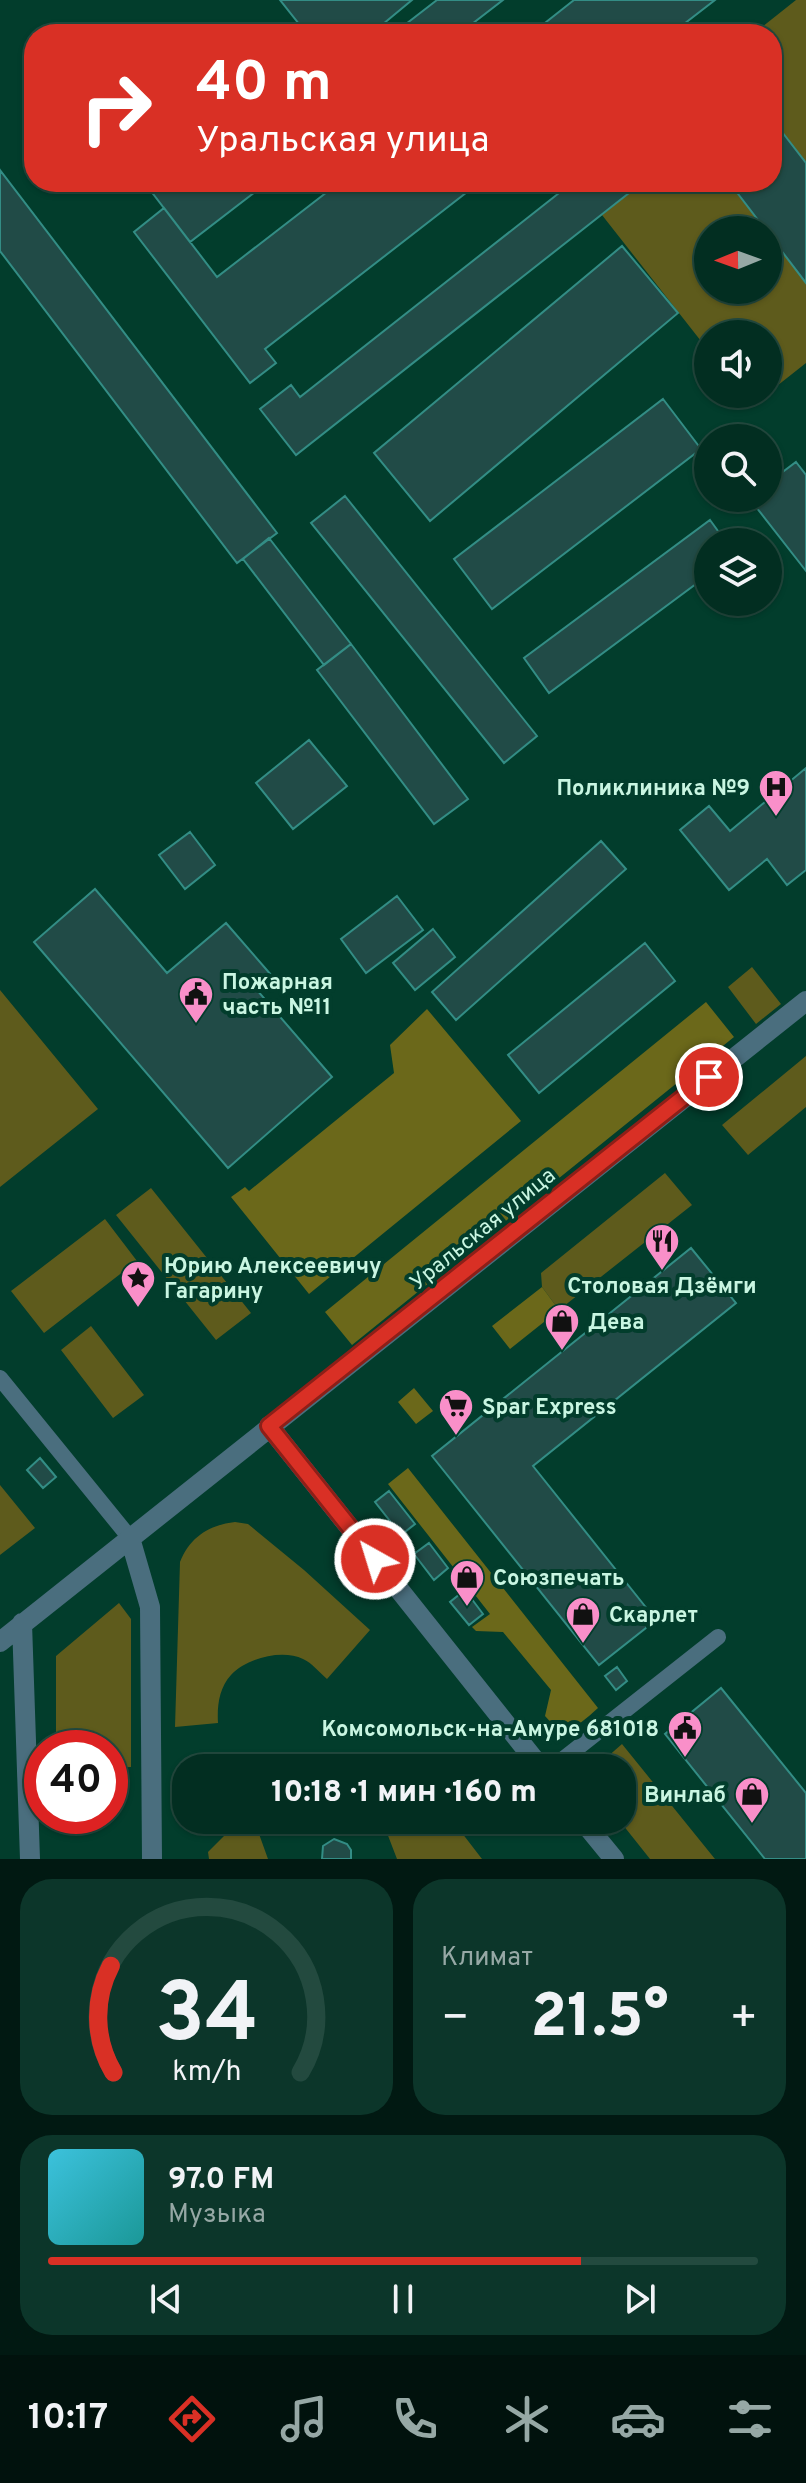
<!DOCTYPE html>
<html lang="ru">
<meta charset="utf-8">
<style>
:root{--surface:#022e21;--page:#0c362a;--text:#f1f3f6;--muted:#96a8a5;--line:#234a3f;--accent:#d93025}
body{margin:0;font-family:Overpass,sans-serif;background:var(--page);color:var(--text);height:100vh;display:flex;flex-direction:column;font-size:30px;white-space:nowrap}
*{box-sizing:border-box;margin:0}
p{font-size:26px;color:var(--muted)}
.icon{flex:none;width:44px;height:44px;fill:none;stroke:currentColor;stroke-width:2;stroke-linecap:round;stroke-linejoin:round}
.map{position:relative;height:1859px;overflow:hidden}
.side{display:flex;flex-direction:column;gap:20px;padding:20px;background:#011912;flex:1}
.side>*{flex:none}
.guide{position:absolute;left:24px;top:24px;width:758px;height:168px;border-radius:32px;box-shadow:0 2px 6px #0004,0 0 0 2px var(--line);background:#d93025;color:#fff;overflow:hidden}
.needle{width:52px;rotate:269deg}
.buttons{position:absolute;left:694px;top:216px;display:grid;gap:16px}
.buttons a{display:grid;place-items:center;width:88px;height:88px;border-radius:50%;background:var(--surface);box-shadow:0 2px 6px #0004,0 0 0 2px var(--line);font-size:40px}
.speed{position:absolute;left:24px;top:1730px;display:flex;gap:16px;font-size:40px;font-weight:700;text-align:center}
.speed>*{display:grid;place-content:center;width:104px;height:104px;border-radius:50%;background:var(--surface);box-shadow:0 2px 6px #0004,0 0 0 2px var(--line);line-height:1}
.speed .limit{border:12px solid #d22;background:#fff;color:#111}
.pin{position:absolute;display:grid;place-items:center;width:68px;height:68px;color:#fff;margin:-34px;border:4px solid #fff;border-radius:50%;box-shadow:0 2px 8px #0007}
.me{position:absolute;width:88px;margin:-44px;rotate:321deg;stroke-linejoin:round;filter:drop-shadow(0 0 6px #0008)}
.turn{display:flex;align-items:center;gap:28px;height:168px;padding:0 40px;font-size:36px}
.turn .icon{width:104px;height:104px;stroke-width:2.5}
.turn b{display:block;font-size:56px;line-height:68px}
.big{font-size:60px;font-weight:800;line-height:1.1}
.side .widget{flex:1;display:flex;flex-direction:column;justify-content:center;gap:12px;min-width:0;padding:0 28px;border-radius:32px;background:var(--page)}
.side .dial{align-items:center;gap:0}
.dial svg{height:208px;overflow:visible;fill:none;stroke:var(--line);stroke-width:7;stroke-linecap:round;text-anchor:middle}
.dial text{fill:var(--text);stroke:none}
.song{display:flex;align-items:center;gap:24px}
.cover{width:96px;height:96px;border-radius:12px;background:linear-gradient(135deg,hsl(190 70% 55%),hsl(180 70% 35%))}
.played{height:8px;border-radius:4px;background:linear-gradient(90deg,var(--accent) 75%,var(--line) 75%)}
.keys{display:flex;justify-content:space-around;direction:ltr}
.heat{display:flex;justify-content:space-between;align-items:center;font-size:44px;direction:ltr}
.side .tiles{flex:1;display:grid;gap:20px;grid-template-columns:1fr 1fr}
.widget:last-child{grid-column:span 2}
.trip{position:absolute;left:172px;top:1754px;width:464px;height:80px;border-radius:32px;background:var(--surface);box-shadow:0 2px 6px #0004,0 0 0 2px var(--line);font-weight:800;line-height:80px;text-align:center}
.tabs{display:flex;height:128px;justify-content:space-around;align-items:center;background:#01120d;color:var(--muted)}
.tabs .icon{width:56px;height:56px}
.tabs .on{color:var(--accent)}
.tabs b{font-size:36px;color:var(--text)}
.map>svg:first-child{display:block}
</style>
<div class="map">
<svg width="806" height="1859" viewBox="0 0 806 1859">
<rect width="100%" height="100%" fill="#023d2c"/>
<!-- green -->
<path fill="#5e5b1c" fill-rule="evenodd" d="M 796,0 L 806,0 L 806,363 L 768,393 L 768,334 L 708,334 L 708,350 L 602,215 L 643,182 L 772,182 L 772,34 L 753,34 ZM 708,230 L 768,230 L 768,290 L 708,290 Z
M 752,967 L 781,1004 L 756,1024 L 728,987 Z
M 0,990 L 98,1109 L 0,1187 Z
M 806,1056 L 806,1107 L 748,1155 L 722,1125 Z
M 665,1173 L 692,1205 L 559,1310 L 542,1287 L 541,1273 Z
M 151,1188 L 251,1313 L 216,1340 L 116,1215 Z
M 105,1219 L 137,1261 L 44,1333 L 11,1291 Z
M 91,1326 L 144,1395 L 113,1418 L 61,1350 Z
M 0,1485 L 35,1528 L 0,1555 Z
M 235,1522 L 248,1524 L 304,1570 L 370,1630 L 327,1679 C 319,1672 312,1663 303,1659 C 282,1649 247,1658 231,1675 C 219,1688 217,1706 218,1723 L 175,1727 L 180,1562 C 190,1537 209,1525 235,1522 Z
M 119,1603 L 131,1619 L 131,1767 L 110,1768 L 110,1748 L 56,1748 L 56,1656 Z
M 622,1744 L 715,1859 L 650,1859 L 619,1820 L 622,1820 L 622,1768 L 598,1768 L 598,1765 Z
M 240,1820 L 254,1820 L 268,1859 L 209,1859 L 208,1852 Z
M 382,1820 L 452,1820 L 482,1859 L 397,1859 Z"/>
<!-- forest -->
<path fill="#6b681a" d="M 706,1002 L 734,1037 L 352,1345 L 325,1312 Z
M 427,1009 L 521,1121 L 309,1294 L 231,1197 L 245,1187 L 249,1191 L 394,1073 L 390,1045 Z
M 542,1287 L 559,1310 L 510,1349 L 492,1326 Z
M 414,1388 L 433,1411 L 416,1424 L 398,1402 Z
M 408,1468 L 598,1708 C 580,1724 565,1740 545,1716 L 551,1690 L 503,1632 L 476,1631 L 472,1627 L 490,1614 L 388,1484 Z"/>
<!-- building -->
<path fill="#214b47" stroke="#338d85" stroke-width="2" d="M 280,0 L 412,0 L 371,34 L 307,34 Z
M 437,0 L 503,0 L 459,34 L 393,34 Z
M 574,0 L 715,0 L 671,34 L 531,34 Z
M 779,128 L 806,163 L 806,283 L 729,182 L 772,182 L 772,134 Z
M 0,170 L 277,533 L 237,563 L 0,251 Z
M 144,182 L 268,182 L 190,242 Z
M 340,182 L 480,182 L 265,349 L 276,363 L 250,383 L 134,232 L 164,208 L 217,277 Z
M 573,182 L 643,182 L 296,455 L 260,409 L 291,385 L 300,397 Z
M 622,246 L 678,313 L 430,521 L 374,453 Z
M 663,399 L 701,449 L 492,609 L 454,559 Z
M 796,462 L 806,475 L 806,571 L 749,498 L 768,498 L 768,483 Z
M 345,496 L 537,736 L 504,763 L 311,523 Z
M 710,520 L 726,542 L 708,542 L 708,575 L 549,693 L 524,658 Z
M 269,538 L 351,644 L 324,665 L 243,559 Z
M 351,644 L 468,799 L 434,824 L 317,670 Z
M 309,740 L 347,786 L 293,829 L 256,783 Z
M 806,768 L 806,870 L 787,885 L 767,859 L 729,890 L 680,830 L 709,806 L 730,831 Z
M 190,832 L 215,865 L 185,889 L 159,855 Z
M 601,841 L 626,869 L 456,1020 L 432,992 Z
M 95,889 L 167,973 L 226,923 L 272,976 L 256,989 L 332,1077 L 228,1168 L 34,942 Z
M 397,896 L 423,930 L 366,973 L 341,939 Z
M 433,929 L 455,957 L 415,990 L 393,963 Z
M 645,943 L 675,981 L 539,1093 L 508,1055 Z
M 691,1248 L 736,1303 L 533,1466 L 656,1620 L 599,1665 L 432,1456 Z
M 40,1458 L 56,1477 L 43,1488 L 27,1470 Z
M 389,1491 L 415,1524 L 401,1535 L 375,1502 Z
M 429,1543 L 448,1568 L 434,1580 L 414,1554 Z
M 465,1590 L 483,1614 L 469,1625 L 450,1602 Z
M 617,1667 L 627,1681 L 616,1690 L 605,1676 Z
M 721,1688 L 806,1793 L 806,1859 L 765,1859 L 665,1734 Z
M 334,1839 L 347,1844 L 351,1850 L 351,1859 L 322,1859 L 323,1846 Z"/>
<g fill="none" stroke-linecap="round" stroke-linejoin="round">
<!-- service -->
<path stroke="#4a6e7e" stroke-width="16" d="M 0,1378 L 130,1538
M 552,1768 L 718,1637"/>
<!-- tertiary -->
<path stroke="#4a6e7e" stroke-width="20" d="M 269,1426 L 541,1768
M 130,1538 L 150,1607 L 152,1859
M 22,1623 L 30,1859
M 0,1642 L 806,1001
M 582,1820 L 614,1859"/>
</g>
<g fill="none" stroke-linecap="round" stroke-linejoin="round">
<!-- route casing -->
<g stroke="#8d1f18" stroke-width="20">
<path id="route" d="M 375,1559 L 269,1426 L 709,1077"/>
</g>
<!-- route -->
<use href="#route" stroke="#d93025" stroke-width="14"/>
</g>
<!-- icons -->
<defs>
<g id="hospital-pin" transform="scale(1.8)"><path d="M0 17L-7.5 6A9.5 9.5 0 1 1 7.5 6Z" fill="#f98fc9" stroke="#023d2c"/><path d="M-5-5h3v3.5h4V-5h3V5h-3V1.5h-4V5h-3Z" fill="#111"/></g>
<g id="civic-pin" transform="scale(1.8)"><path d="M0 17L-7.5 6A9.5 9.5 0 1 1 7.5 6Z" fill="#f98fc9" stroke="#023d2c"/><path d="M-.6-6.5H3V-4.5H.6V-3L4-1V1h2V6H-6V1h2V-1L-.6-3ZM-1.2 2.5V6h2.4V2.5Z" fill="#111"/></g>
<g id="restaurant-pin" transform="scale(1.8)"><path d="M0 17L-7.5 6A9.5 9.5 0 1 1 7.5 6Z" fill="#f98fc9" stroke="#023d2c"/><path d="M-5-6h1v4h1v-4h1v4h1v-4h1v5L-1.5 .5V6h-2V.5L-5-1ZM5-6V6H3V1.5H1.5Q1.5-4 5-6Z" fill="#111"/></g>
<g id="sight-pin" transform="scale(1.8)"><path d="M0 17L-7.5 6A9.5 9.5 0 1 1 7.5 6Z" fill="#f98fc9" stroke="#023d2c"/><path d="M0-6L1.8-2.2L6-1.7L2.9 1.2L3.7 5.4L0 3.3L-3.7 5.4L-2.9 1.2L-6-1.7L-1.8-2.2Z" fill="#111"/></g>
<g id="shop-pin" transform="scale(1.8)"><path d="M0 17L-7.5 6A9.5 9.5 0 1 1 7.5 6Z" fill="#f98fc9" stroke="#023d2c"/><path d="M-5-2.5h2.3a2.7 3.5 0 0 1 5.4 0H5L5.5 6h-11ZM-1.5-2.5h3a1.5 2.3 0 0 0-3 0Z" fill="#111"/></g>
<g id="supermarket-pin" transform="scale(1.8)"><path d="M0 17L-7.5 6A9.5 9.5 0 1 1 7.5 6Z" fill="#f98fc9" stroke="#023d2c"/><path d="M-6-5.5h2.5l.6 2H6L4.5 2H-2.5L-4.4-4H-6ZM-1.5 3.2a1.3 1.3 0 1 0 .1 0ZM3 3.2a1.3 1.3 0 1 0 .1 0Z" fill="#111"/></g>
</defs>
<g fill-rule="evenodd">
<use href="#hospital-pin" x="776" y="787"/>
<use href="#civic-pin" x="196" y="994"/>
<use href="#restaurant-pin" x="662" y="1241"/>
<use href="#sight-pin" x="138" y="1278"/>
<use href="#shop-pin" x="562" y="1321"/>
<use href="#supermarket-pin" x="456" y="1406"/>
<use href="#shop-pin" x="467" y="1577"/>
<use href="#shop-pin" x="583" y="1614"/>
<use href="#civic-pin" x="685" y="1728"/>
<use href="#shop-pin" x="752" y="1794"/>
</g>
<g text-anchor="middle" stroke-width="8" stroke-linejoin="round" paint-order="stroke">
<!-- poi labels -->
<g font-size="22" font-weight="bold" fill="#c9f6e2" stroke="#023d2c" text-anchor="start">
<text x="750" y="795" text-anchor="end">Поликлиника №9</text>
<text x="222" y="989">Пожарная<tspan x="222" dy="25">часть №11</tspan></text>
<text x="164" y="1273">Юрию Алексеевичу<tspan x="164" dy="25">Гагарину</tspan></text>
<text x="662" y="1293" text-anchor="middle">Столовая Дзёмги</text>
<text x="588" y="1329">Дева</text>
<text x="482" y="1414">Spar Express</text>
<text x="493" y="1585">Союзпечать</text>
<text x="609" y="1622">Скарлет</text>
<text x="659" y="1736" text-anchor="end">Комсомольск-на-Амуре 681018</text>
<text x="726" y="1802" text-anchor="end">Винлаб</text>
</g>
<!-- street labels -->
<g font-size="22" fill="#c9f6e2" stroke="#023d2c">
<text transform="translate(482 1228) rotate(-39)" y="8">Уральская улица</text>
</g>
</g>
</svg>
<div class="buttons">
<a><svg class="needle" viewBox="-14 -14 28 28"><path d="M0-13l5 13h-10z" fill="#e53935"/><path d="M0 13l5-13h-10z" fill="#96a8a5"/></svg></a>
<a><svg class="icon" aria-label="sound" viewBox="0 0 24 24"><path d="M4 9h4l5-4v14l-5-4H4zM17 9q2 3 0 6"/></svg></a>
<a><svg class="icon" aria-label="search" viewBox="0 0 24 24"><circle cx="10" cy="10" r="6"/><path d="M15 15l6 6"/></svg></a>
<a><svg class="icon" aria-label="layers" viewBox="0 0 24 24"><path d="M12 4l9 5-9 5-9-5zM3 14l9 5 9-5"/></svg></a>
</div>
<div class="speed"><div class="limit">40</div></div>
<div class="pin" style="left:709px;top:1077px;background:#d93025"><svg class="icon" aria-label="arrive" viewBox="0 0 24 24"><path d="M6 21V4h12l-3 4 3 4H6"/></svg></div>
<svg class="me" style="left:375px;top:1559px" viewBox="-20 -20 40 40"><circle r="17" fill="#d93025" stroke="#fff" stroke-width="3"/><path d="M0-11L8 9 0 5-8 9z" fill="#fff"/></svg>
<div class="trip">10:18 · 1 мин · 160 m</div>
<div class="guide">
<div class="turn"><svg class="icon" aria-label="right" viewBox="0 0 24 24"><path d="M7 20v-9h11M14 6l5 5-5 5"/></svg><div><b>40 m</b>Уральская улица</div></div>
</div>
</div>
<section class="side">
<div class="tiles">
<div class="widget dial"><svg viewBox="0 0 100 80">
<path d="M14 69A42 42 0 1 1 86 69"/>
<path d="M14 69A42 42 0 0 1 13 28" stroke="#d93025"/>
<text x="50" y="56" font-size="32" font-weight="700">34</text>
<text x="50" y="72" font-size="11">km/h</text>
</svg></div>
<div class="widget"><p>Климат</p>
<div class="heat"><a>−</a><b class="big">21.5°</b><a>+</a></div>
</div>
<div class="widget">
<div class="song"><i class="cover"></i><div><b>97.0 FM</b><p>Музыка</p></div></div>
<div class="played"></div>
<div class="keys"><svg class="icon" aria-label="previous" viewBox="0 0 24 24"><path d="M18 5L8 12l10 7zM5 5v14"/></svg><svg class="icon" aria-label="pause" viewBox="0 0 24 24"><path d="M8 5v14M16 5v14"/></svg><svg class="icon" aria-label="next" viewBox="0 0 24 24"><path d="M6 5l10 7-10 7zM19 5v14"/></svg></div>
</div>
</div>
</section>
<nav class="tabs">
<b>10:17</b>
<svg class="icon on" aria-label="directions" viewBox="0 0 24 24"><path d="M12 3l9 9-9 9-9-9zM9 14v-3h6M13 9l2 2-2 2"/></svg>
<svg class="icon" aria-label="music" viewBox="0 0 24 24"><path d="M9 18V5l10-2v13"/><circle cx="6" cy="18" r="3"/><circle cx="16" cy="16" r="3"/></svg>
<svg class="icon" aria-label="phone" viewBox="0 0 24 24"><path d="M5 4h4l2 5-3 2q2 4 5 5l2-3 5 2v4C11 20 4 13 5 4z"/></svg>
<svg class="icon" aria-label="climate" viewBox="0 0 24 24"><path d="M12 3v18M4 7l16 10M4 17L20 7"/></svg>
<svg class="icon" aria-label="car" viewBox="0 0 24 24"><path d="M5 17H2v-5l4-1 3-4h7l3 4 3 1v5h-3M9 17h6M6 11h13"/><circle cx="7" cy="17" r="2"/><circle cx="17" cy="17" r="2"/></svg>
<svg class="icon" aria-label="filters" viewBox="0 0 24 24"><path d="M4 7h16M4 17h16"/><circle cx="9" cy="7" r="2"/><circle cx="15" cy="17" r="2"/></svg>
</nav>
